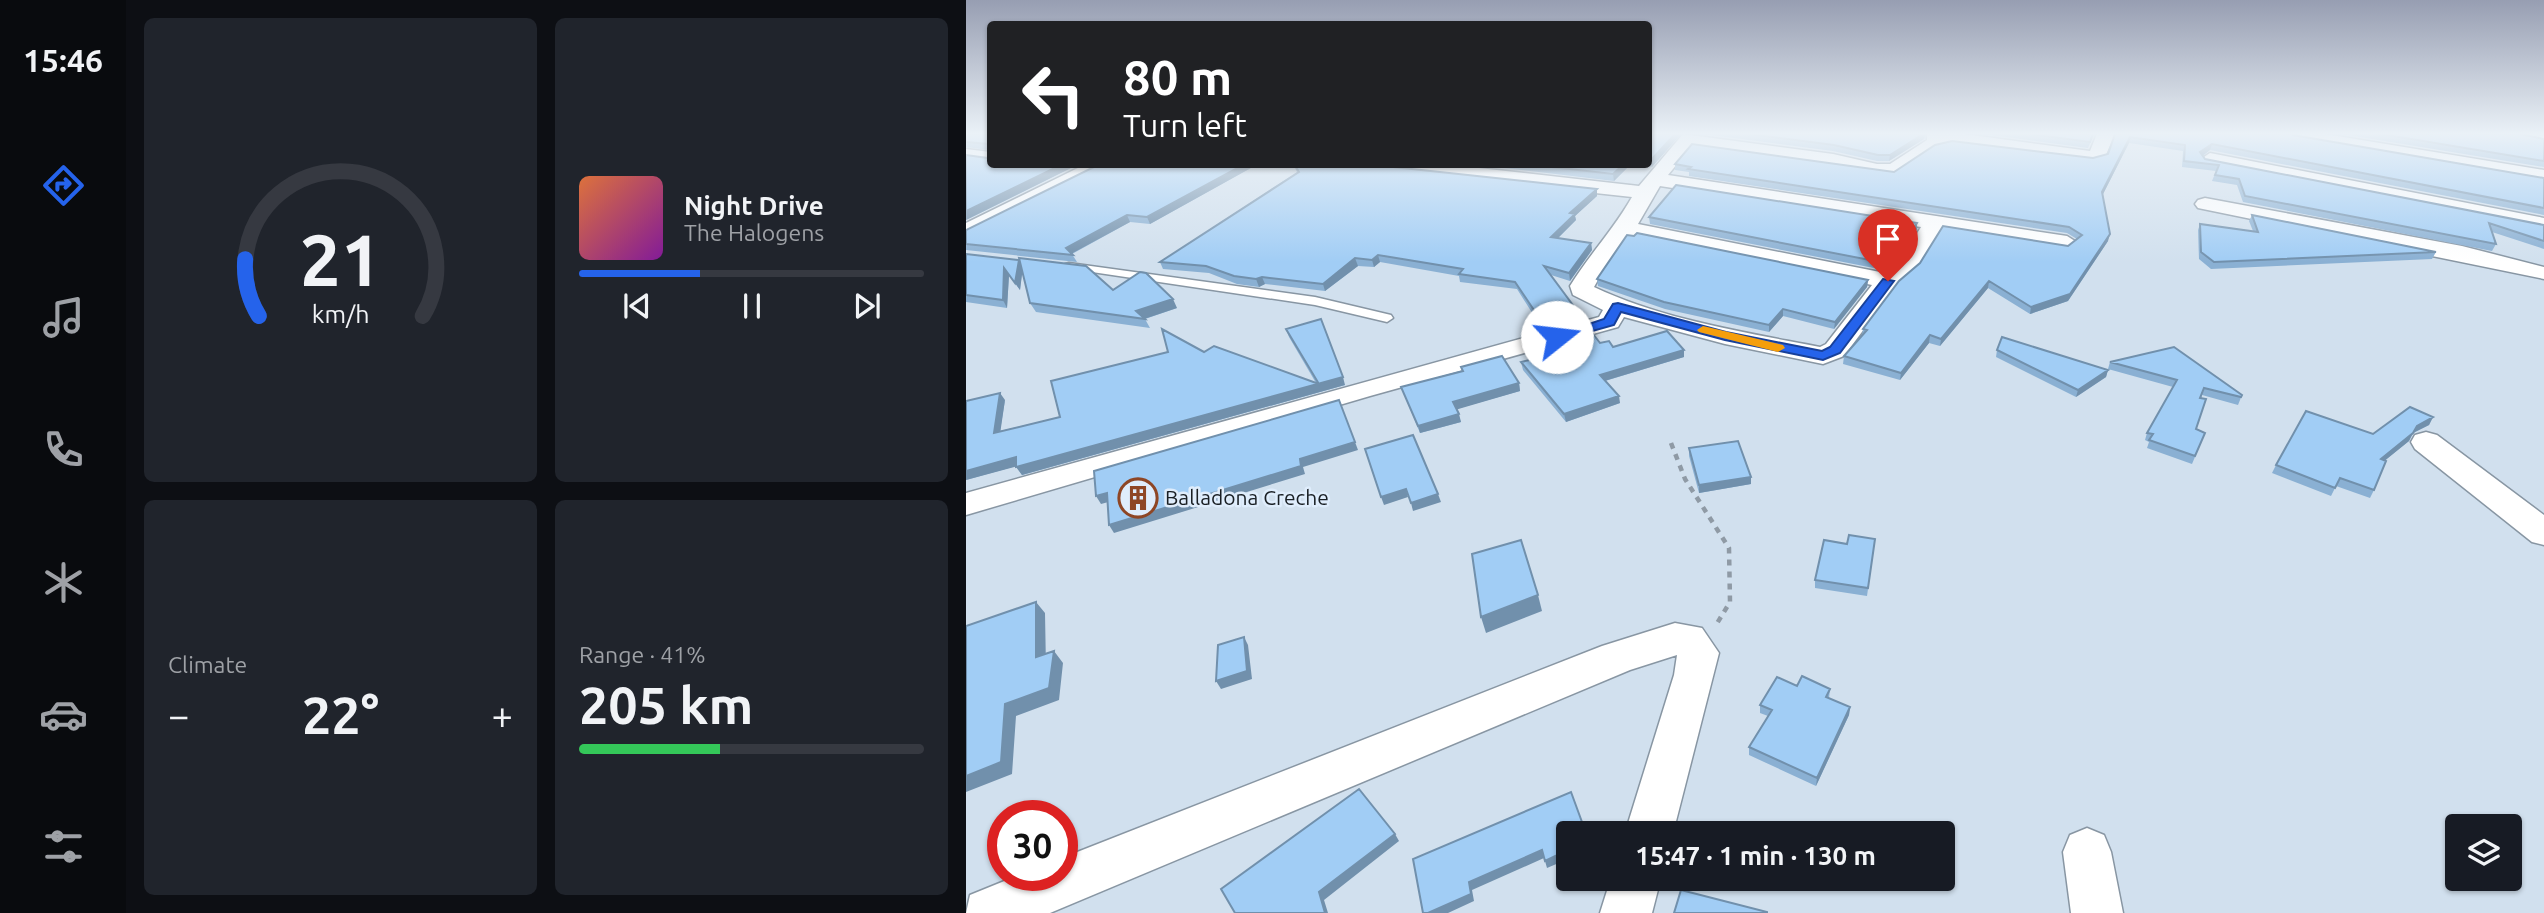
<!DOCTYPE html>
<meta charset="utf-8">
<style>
:root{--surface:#171b24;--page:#20242c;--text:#f1f3f6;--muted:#9ea1a6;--line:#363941;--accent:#2563eb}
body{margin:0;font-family:Ubuntu,sans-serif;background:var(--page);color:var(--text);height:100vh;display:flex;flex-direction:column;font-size:26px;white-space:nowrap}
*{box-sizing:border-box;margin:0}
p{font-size:23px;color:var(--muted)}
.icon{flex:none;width:38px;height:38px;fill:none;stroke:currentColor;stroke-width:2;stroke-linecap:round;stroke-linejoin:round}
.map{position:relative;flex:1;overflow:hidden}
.details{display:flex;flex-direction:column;gap:18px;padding:18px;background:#0d0f14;width:840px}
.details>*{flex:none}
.hud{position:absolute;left:21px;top:21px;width:665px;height:147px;border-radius:7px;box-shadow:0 2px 5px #0004;background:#202124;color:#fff;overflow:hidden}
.buttons{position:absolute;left:1479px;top:814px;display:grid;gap:14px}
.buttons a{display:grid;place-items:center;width:77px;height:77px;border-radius:7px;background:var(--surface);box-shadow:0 2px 5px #0004;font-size:35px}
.speed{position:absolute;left:21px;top:800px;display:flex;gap:14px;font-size:35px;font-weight:700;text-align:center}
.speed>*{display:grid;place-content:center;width:91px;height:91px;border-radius:50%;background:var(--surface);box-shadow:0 2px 5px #0004;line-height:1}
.speed .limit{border:10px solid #d22;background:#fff;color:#111}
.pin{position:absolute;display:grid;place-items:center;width:60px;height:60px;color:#fff;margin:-72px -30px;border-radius:50% 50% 50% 0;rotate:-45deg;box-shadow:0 0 7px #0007}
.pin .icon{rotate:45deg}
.me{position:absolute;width:77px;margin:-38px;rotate:74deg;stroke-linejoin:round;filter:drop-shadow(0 0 5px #0008)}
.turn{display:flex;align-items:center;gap:24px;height:147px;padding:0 21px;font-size:32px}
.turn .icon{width:91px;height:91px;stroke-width:2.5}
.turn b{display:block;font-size:49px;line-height:60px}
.big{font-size:52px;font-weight:700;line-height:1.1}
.details .card{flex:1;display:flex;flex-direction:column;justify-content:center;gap:10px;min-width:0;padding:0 24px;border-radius:10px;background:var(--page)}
.details .dial{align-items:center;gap:0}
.dial svg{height:182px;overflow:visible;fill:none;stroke:var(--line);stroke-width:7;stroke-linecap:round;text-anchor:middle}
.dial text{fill:var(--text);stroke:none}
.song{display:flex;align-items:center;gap:21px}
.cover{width:84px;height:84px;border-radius:10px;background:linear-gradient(135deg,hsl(20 70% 55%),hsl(290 70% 35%))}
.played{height:7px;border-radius:4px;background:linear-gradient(90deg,var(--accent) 35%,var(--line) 35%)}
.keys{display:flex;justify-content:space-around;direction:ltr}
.heat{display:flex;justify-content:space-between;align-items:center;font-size:38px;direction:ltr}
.charge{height:10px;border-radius:5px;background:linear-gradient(90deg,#34c759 41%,var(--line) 0)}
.details .tiles{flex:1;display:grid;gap:18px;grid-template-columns:repeat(2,1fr)}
.trip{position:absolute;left:590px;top:821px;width:399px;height:70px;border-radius:7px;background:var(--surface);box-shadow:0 2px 5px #0004;font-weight:700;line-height:70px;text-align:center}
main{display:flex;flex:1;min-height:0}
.tabs{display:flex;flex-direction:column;width:126px;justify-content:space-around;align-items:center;background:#090b0e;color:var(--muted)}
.tabs .icon{width:49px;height:49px}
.tabs .selected{color:var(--accent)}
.tabs b{font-size:32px;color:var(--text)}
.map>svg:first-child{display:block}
</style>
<main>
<nav class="tabs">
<b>15:46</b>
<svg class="icon selected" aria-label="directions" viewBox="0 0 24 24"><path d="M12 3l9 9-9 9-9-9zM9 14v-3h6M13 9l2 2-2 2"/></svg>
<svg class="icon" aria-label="music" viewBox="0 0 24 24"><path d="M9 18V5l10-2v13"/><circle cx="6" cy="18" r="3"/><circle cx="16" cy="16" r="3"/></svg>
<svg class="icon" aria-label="phone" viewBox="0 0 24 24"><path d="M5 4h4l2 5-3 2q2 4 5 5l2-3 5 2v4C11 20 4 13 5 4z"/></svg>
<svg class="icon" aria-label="climate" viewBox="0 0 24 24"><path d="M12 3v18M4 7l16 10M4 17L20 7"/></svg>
<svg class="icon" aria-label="car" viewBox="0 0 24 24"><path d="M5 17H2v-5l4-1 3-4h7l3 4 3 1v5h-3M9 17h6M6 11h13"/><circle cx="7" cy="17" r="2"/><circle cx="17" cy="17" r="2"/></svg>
<svg class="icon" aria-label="filters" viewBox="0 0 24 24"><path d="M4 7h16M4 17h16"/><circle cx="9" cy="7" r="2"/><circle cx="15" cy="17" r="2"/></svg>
</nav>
<section class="details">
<div class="tiles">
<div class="card dial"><svg viewBox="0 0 100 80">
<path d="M14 69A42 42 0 1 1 86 69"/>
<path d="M14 69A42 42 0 0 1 8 44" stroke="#2563eb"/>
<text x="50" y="56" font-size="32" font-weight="700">21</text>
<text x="50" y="72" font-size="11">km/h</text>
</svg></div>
<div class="card">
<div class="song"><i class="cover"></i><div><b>Night Drive</b><p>The Halogens</p></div></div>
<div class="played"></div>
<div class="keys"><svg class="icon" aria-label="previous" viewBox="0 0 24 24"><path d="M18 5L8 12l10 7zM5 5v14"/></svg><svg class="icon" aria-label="pause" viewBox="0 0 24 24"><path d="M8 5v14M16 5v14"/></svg><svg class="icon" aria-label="next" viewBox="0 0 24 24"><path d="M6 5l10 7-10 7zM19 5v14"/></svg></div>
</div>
<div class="card"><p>Climate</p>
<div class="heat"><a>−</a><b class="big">22°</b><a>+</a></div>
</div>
<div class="card"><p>Range · 41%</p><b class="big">205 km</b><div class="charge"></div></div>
</div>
</section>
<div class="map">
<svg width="1578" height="913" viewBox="0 0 1578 913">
<rect width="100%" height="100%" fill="#d1e0ee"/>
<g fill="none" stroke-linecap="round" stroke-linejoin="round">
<!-- service casing -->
<g stroke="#8896a3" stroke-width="3">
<path id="service" d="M 103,263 L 349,297 L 425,315 L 427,318 L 421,322 L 349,305 L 99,268 L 99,264 Z"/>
</g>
<!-- minor casing -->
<g stroke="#8896a3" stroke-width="3">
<path id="minor" d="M 717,134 L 867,154 L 911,164 L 924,164 L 961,140 L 961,134 L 998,134 L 1124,151 L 1131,134 L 1149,134 L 1138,159 L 1125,162 L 985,144 L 967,149 L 928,176 L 725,147 L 702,175 L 1101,236 L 1112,243 L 1101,250 L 975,230 L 951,269 L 930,286 L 878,356 L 857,364 L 759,344 L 658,317 L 652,327 L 404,396 L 0,515 L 0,493 L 633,317 L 637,310 L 607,295 L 604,286 C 623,255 648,229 666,197 L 420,170 L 411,164 L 477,164 L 673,186 ZM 694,186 L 955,227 L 935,259 L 919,273 L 672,224 ZM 664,235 L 906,285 L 860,344 L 854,347 C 778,332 698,320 628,287 L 641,264 Z
M 1318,134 L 1359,134 L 1578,170 L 1578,182 L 1326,139 Z
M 1547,134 L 1578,134 L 1578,143 L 1549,138 Z
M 0,149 L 24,152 L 24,162 L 0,159 Z
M 1244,153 L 1578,218 L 1578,230 L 1238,163 L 1235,159 Z
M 120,164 L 145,164 L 0,237 L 0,223 Z
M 1239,198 L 1496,246 L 1578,267 L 1578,279 L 1232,208 L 1229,204 L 1232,200 Z
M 1460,432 L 1471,435 L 1578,515 L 1578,545 L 1566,542 L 1449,449 L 1445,442 L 1449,435 Z
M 709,623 L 736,628 L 753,653 L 707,833 L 659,833 L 708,675 L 711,655 L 664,670 L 84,913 L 0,913 L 4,895 L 53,875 L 96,875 L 96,858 L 636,646 Z
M 1121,828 L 1138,835 L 1145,852 L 1157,913 L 1105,913 L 1097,852 L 1104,835 Z
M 645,878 L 695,878 L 686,913 L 634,913 Z"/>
</g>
<!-- path -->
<path stroke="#8f9aa5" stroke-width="4.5" stroke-dasharray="6 6" stroke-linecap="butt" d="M 705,443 L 719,479 L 763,548 L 764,602 L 750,625"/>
<!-- service -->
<use href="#service" fill="#fff" fill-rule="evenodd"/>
<!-- minor -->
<use href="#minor" fill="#fff" fill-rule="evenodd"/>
</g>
<!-- wall -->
<path fill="#8ab0d3" d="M 0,134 L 113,164 L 0,220 L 0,155 L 22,158 L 23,150 L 0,147 Z
M 682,134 L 715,134 L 686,167 L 672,164 L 682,164 Z
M 738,134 L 960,134 L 958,139 L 923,161 L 911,161 L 867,151 Z
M 1019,134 L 1128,134 L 1122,148 Z
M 1149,134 L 1327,135 L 1578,178 L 1578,215 L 1244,150 L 1237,156 L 1239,159 L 1578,225 L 1578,252 L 1578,249 L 1526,232 L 1530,244 L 1526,251 L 1277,202 L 1271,185 L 1246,181 L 1250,171 L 1216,167 L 1217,151 L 1163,143 L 1137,194 L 1142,241 L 1102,301 L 1064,314 L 1022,288 L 974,346 L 963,343 L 934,380 L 877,364 L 878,356 L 896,336 L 897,329 L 1102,246 L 1111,239 L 1101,233 L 723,176 L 723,172 L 709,170 L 709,164 L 928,172 L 1127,158 L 1142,154 Z
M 1376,134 L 1554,134 L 1578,139 L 1578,167 Z
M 134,164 L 292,164 L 184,224 L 164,222 L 106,254 L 111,262 L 0,250 L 0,230 Z
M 327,164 L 416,164 L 418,166 L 631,196 L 609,216 L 610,220 L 592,238 L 625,243 L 626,250 L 604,281 L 585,275 L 613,320 L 577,330 L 551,289 L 494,282 L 493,276 L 414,262 L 408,267 L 392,266 L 359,291 L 299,284 L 293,287 L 271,284 L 243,273 L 197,269 L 194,262 L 331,172 Z
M 505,164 L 665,164 L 648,181 Z
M 1286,215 L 1470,252 L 1466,259 L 1245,269 L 1233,259 L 1232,230 L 1234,224 L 1287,231 L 1283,221 Z
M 683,217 L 951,229 L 933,257 L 918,270 L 684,224 Z
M 0,254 L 147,290 L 211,308 L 179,319 L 184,328 L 70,312 L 64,303 L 56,272 L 54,290 L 43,275 L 41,308 L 0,302 Z
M 631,279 L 902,280 L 901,287 L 868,329 L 817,316 L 803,332 L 699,309 L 632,286 Z
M 320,329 L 379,385 L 56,475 L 50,466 L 0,480 L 39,400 L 34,431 L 94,417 L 350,383 L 323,337 Z
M 587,340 L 634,343 L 647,347 L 718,357 L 639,381 L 654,403 L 600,422 L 557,370 L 555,362 L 592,353 L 588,347 Z
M 1031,350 L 1142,370 L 1140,377 L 1110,397 L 1030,357 Z
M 1144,362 L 1276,395 L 1272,405 L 1236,395 L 1230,429 L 1239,433 L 1226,464 L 1181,448 L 1183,442 L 1179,440 L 1181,433 L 1207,387 L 1142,369 Z
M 495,367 L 553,383 L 554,391 L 490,409 L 495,422 L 454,433 L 435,387 L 496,371 Z
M 1467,417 L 1463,425 L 1447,433 L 1443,441 L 1419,460 L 1408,490 L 1404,498 L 1370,486 L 1365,496 L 1306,473 L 1310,465 L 1407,434 Z
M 723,448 L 785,477 L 785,484 L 733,493 L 723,456 Z
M 909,539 L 901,596 L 849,588 L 849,580 L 881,544 Z
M 831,686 L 864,689 L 863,698 L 884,707 L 883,715 L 850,786 L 783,755 L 783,747 L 802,716 L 794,713 L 794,705 Z"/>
<!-- shaded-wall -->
<path fill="#7190ac" d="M 709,134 L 715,134 L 686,167 L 685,160 Z
M 957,134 L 960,134 L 958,139 L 923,161 L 924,155 Z
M 1164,137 L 1163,143 L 1135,198 L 1136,192 Z
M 1246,144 L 1244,150 L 1232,159 L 1234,152 Z
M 97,164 L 113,164 L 0,220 L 0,211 Z
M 279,164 L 292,164 L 184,224 L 181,217 Z
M 658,164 L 665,164 L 648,181 L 647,174 Z
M 631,189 L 631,196 L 609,216 L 610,220 L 586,244 L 585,237 L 604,213 Z
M 161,215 L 164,222 L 103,255 L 100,248 Z
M 951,223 L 951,229 L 933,257 L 918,270 L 919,263 Z
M 1144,234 L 1142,241 L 1102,301 L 1064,314 L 1065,307 Z
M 625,243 L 626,250 L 604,281 L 603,273 Z
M 412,255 L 414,262 L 408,267 L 406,260 Z
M 389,258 L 392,266 L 359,291 L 357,284 Z
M 53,260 L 57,267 L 54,290 L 49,283 Z
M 38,268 L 43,275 L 41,308 L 37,300 Z
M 296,277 L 299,284 L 293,287 L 290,279 Z
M 902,280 L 901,287 L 868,329 L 869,322 Z
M 1023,281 L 1022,288 L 974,346 L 975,339 Z
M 207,299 L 211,308 L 178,319 L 170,311 Z
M 817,309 L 817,316 L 803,332 L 803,325 Z
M 612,312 L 613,320 L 577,330 L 576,322 Z
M 964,335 L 963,343 L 934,380 L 935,373 Z
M 718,350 L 718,357 L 635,382 L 634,375 Z
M 1142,370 L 1140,377 L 1110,397 L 1112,390 Z
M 377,377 L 379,385 L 56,475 L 50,467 Z
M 553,383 L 554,391 L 489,410 L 487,402 Z
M 34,393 L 39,400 L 33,441 L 28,433 Z
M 653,396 L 654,403 L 600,422 L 598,414 Z
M 493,414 L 495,422 L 454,433 L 452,426 Z
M 1467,417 L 1463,425 L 1447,433 L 1443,441 L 1411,467 L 1415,459 L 1451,426 Z
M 389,442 L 392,450 L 337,467 L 339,474 L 148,533 L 143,525 L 334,459 Z
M 50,457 L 56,465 L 0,480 L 0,471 Z
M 785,477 L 785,484 L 733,493 L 733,485 Z
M 440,489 L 442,497 L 418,505 L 415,497 Z
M 141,493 L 146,501 L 135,504 L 130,496 Z
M 472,494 L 475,502 L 447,511 L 445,503 Z
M 572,595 L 576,611 L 520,633 L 515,617 Z
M 70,602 L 79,613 L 80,669 L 70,657 Z
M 278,637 L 282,645 L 286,679 L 255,689 L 250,681 Z
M 88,651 L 97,663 L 93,700 L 50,716 L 46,774 L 0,792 L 0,776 L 39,704 Z
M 884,707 L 883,715 L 850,786 L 851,778 Z
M 429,834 L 433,841 L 358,900 L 362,913 L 359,913 L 353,892 Z
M 576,850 L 578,858 L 506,890 L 508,901 L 482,913 L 462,913 L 503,882 Z
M 602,850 L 602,859 L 581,868 L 579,861 Z"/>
<!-- building -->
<path fill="#a1cdf5" stroke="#7190ac" stroke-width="2" d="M 0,134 L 24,134 L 24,164 L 97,164 L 0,211 L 0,155 L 22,158 L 23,144 L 0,142 Z
M 682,134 L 709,134 L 685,160 L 682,160 Z
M 783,134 L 957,134 L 924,155 L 912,155 L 868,145 Z
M 1064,134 L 1127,134 L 1124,142 Z
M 1149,134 L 1326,134 L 1327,135 L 1578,178 L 1578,208 L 1246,144 L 1234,152 L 1239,159 L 1578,225 L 1578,241 L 1523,223 L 1530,244 L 1279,196 L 1273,179 L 1249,175 L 1253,165 L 1218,161 L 1219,145 L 1164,137 L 1136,192 L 1144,234 L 1104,294 L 1065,307 L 1023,281 L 975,339 L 964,335 L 935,373 L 878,356 L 901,330 L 897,329 L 933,281 L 954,263 L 977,226 L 1102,246 L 1116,235 L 1103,227 L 722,169 L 725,167 L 709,164 L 726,144 L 928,172 L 969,145 L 986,141 L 1127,158 L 1142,154 Z
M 1415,134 L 1554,134 L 1578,139 L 1578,161 Z
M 134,164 L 279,164 L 181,217 L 161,215 L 100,248 L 107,255 L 0,244 L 0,230 Z
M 328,164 L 416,164 L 418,166 L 631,189 L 604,213 L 609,214 L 585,237 L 625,243 L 603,273 L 578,266 L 612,312 L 576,322 L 549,282 L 493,274 L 497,269 L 412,255 L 406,260 L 389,258 L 357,284 L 296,277 L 290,279 L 268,276 L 240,266 L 194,262 L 333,172 Z
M 559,164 L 658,164 L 647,174 Z
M 710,185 L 951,223 L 934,251 L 919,263 L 683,217 Z
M 1286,215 L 1470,252 L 1248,262 L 1235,252 L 1234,224 L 1292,232 Z
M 671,233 L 902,280 L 869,322 L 817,309 L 803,325 L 698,302 L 631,279 L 661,235 L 668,236 Z
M 0,254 L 53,260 L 49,283 L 38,268 L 37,300 L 0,295 Z
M 53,258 L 120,266 L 147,290 L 174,272 L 180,273 L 207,299 L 170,311 L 179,319 L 64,303 Z
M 355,319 L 377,377 L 50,467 L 50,457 L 0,471 L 0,401 L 34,393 L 28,433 L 94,417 L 85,381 L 202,352 L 196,329 L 238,352 L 248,346 L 353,384 L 320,329 Z
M 624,330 L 634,343 L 643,341 L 647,347 L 701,331 L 718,350 L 634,375 L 653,396 L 598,414 L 555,362 L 595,353 L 587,340 Z
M 1036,337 L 1142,370 L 1112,390 L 1031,350 Z
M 1208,347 L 1276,395 L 1275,397 L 1238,388 L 1234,398 L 1240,399 L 1230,429 L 1239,433 L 1229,456 L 1183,440 L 1187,434 L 1181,433 L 1211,380 L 1144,362 Z
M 536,356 L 553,383 L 487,402 L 493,414 L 452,426 L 435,387 L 497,371 L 495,367 Z
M 373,400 L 389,442 L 334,459 L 335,466 L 143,525 L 141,493 L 130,496 L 128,471 Z
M 1444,407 L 1467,417 L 1451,426 L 1447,433 L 1415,459 L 1420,461 L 1408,490 L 1374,478 L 1369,488 L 1310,465 L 1340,411 L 1407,434 Z
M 447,435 L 472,494 L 445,503 L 440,489 L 415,497 L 399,449 Z
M 772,441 L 785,477 L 733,485 L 723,448 Z
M 883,535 L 909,539 L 902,588 L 849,580 L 858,540 L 881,544 Z
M 555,540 L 572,595 L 515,617 L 506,554 Z
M 70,602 L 70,657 L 88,651 L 83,688 L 39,704 L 35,762 L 0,776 L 0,626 Z
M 278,637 L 281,671 L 250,681 L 252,645 Z
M 836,676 L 864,689 L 860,697 L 884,707 L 851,778 L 783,747 L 806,710 L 794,705 L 811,677 L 831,686 Z
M 393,789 L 429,834 L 353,892 L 359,913 L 269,913 L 255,889 Z
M 605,792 L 620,833 L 602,833 L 602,850 L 579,861 L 576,850 L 503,882 L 505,894 L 462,913 L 457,913 L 447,859 Z
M 715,890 L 801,912 L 801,913 L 708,913 Z"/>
<!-- sky -->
<linearGradient id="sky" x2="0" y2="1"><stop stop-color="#979eb2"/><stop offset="0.51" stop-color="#eaf1f7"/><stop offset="1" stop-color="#eaf1f7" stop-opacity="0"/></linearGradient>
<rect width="1578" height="262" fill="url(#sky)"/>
<!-- route -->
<path fill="#2563eb" stroke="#184099" stroke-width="2" d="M 917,279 L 928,281 L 874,353 L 857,360 L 759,340 L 655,312 L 648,325 L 591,341 L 584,337 L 638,319 L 647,304 L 652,303 L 760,332 L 856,351 L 864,347 Z"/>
<!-- slow -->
<path fill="#f59e0b" d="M 737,326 L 817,345 L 819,348 L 812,352 L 733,332 L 731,330 Z"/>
<!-- icons -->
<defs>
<g id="building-ring" transform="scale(2.0125)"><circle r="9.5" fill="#dfedfc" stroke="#8e4625" stroke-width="1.5"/><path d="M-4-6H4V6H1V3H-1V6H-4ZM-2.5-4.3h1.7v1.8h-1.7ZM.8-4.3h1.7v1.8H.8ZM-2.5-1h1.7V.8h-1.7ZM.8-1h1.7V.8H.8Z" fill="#8e4625"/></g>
</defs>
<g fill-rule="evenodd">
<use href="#building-ring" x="172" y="498"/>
</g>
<g text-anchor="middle" stroke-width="5" stroke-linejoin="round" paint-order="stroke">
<!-- poi labels -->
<g font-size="21" fill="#191f24" stroke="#dfedfc" text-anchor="start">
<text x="199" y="505">Balladona Creche</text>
</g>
</g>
</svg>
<div class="buttons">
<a><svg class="icon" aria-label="layers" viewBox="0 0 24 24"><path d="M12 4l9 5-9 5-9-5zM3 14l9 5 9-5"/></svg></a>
</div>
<div class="speed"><div class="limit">30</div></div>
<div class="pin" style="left:922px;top:281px;background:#d93025"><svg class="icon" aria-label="arrive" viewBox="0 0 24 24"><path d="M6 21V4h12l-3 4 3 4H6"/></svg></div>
<svg class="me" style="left:591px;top:337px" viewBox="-20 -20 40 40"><circle r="19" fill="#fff"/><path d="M0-13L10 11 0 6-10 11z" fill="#2563eb"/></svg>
<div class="trip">15:47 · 1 min · 130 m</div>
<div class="hud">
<div class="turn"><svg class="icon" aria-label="left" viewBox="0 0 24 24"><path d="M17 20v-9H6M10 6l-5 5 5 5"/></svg><div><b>80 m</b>Turn left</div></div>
</div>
</div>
</main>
